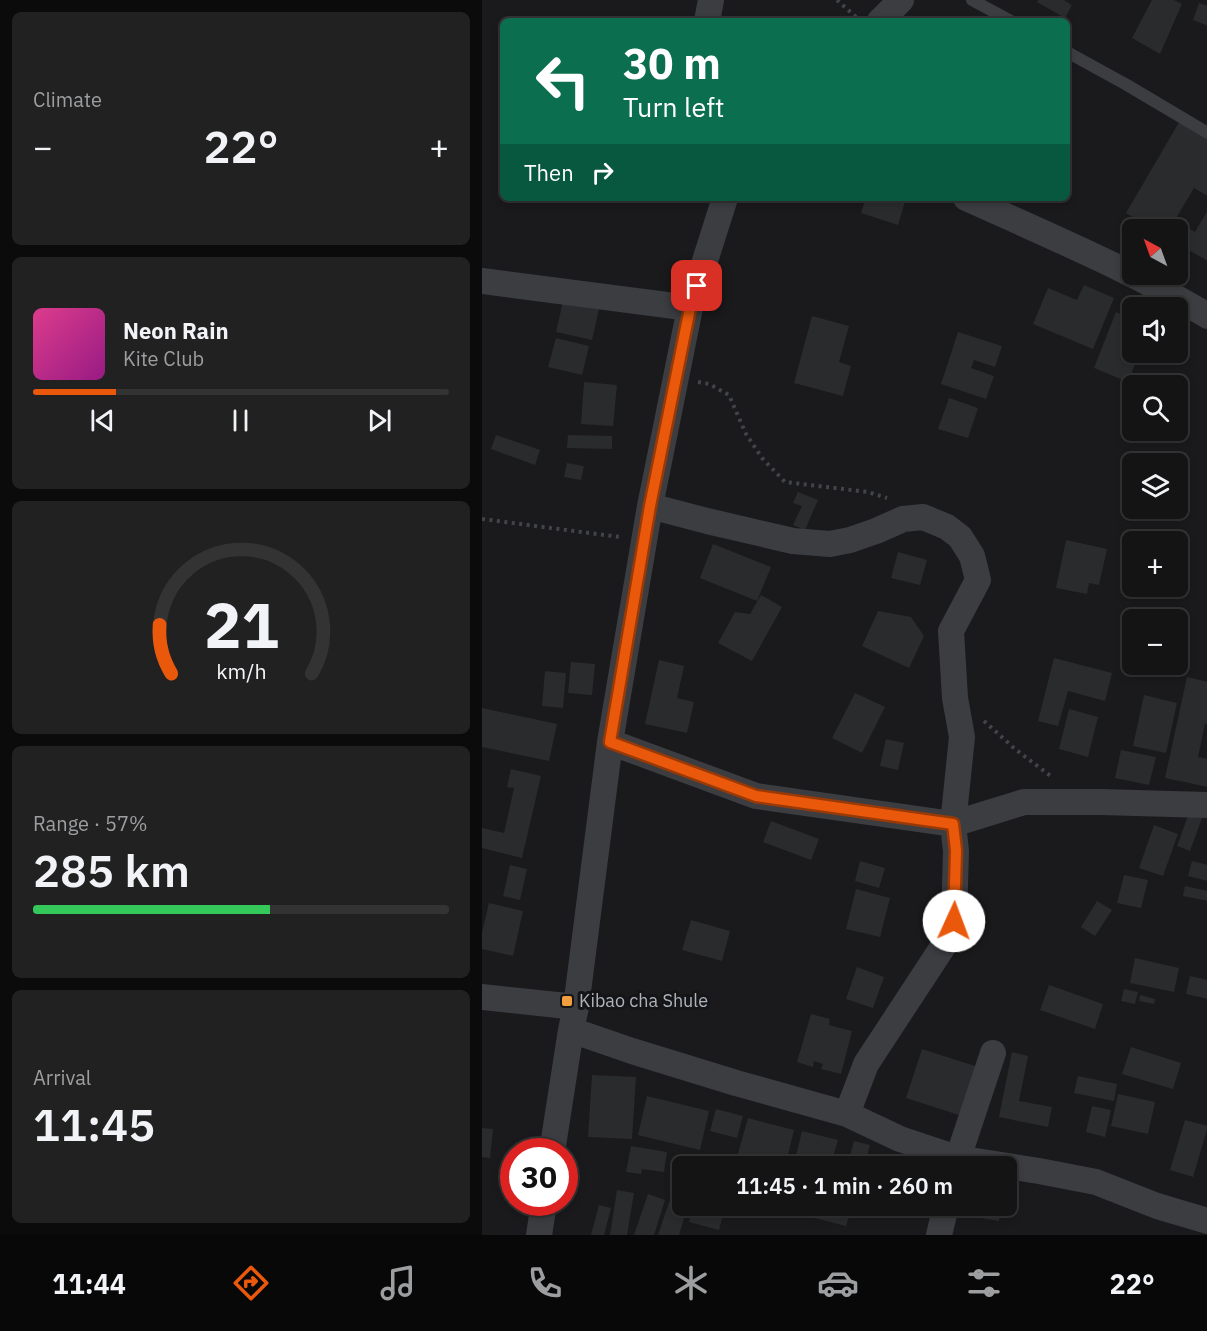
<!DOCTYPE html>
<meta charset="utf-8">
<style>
:root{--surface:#141415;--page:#212122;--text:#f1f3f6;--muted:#9d9ea0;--line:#333334;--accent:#ea580c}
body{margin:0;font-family:"IBM Plex Sans",sans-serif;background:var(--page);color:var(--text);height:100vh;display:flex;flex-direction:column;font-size:22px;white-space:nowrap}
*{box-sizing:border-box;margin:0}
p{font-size:20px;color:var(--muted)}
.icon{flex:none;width:33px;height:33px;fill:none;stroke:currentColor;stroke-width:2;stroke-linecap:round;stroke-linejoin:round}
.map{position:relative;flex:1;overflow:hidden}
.panel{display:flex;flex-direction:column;gap:12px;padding:12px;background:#0b0b0c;width:482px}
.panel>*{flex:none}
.top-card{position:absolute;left:18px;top:18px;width:570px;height:183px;border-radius:9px;box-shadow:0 3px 9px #0003,0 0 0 2px var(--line);background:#0b6e4f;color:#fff;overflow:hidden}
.needle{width:39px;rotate:319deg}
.fabs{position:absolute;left:640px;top:219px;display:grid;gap:12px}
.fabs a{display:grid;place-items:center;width:66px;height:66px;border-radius:9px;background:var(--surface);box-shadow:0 3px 9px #0003,0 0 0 2px var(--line);font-size:30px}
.speed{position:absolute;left:18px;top:1138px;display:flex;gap:12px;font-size:30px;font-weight:700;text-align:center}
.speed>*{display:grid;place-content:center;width:78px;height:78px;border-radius:50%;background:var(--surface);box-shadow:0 3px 9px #0003,0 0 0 2px var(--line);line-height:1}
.speed .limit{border:9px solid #d22;background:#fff;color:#111}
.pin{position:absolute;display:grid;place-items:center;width:51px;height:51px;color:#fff;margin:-26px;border-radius:12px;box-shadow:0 3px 9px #0006}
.me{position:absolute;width:66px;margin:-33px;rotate:2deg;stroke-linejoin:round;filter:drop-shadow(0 0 4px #0008)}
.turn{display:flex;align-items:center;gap:21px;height:126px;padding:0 24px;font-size:27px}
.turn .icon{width:78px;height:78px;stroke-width:2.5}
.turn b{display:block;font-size:42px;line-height:51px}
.then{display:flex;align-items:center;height:57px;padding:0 24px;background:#0003;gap:12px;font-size:22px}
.big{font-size:45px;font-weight:600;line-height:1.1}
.panel .tile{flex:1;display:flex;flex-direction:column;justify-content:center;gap:9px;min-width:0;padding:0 21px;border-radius:9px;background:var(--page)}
.panel .dial{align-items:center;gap:0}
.dial svg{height:156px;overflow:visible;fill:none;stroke:var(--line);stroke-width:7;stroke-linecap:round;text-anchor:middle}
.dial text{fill:var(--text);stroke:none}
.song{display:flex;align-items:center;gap:18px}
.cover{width:72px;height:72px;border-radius:9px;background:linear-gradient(135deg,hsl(330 70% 55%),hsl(310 70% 35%))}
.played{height:6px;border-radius:3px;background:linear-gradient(90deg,var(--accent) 20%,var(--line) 20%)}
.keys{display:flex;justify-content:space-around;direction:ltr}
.heat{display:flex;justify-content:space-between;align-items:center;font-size:33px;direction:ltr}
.charge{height:9px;border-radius:4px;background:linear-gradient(90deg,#34c759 57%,var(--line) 0)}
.trip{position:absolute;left:190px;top:1156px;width:345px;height:60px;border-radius:9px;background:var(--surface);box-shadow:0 3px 9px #0003,0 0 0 2px var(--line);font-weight:600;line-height:60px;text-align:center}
.menu{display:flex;height:96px;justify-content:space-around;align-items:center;background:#080808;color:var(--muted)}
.menu .icon{width:42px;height:42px}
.menu .active{color:var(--accent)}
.menu b{font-size:27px;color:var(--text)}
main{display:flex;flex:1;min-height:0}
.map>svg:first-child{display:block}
</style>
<main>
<section class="panel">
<div class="tile"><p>Climate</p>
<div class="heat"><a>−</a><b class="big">22°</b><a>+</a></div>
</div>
<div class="tile">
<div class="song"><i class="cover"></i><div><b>Neon Rain</b><p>Kite Club</p></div></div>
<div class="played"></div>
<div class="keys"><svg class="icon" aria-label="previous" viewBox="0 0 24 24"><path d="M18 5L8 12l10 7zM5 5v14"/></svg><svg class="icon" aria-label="pause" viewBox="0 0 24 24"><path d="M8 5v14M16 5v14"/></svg><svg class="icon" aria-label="next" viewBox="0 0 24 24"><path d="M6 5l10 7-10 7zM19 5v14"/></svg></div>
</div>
<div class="tile dial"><svg viewBox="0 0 100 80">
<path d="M14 69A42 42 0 1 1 86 69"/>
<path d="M14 69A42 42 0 0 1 8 44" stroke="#ea580c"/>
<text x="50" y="56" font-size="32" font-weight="700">21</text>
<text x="50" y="72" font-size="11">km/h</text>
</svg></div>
<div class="tile"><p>Range · 57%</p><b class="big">285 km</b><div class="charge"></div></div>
<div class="tile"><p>Arrival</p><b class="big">11:45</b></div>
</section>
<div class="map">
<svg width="726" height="1235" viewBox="0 0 726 1235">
<rect width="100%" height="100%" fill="#1a1a1c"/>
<!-- building -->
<path fill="#2a2b2d" d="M 556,0 L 582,0 L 590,5 L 583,18 L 555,2 Z
M 670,0 L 692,0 L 700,4 L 678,54 L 650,38 Z
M 717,3 L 726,6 L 726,26 L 711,20 Z
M 699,119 L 726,135 L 726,196 L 712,188 L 693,220 L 713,232 L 726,210 L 726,261 L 696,244 L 696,230 L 672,230 L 644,213 Z
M 384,198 L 424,198 L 416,225 L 379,213 Z
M 602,285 L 632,298 L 611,349 L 551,324 L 566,288 L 595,300 Z
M 81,301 L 117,309 L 110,340 L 74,332 Z
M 634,312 L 651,319 L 651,352 L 658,352 L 646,382 L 612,368 Z
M 330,316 L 367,326 L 357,362 L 369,366 L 361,396 L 312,383 Z
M 476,332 L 520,346 L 513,367 L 492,360 L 489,368 L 512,376 L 504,399 L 459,384 Z
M 74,338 L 107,346 L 100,375 L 66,367 Z
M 102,382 L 135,385 L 131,426 L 99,424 Z
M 467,398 L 496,408 L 486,438 L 456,429 Z
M 14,435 L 58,450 L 53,465 L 9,449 Z
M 86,435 L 130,436 L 130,449 L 85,448 Z
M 85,463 L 102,466 L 99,480 L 82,477 Z
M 316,492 L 336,500 L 323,530 L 311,525 L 320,506 L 311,503 Z
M 584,540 L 625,549 L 617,585 L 607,583 L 605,594 L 574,588 Z
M 231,544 L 289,567 L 275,601 L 218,578 Z
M 416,552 L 445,560 L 438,585 L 409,578 Z
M 279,595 L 300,607 L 270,661 L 236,643 L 253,612 L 268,614 Z
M 396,611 L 429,617 L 442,636 L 427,668 L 380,646 Z
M 572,658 L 630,673 L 623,701 L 586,691 L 576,726 L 556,721 Z
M 177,660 L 202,666 L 195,698 L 212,702 L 205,733 L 163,724 Z
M 89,662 L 113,664 L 110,695 L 86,693 Z
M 63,671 L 84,673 L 81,708 L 60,706 Z
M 705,677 L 726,682 L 726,724 L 723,724 L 716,757 L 726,759 L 726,787 L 683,778 Z
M 373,693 L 403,707 L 380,753 L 350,738 Z
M 662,695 L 695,703 L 684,753 L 651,746 Z
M 0,708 L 75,724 L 67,761 L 0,747 Z
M 587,709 L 616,717 L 606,757 L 577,749 Z
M 404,739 L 422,743 L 416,770 L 398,766 Z
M 639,750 L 674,757 L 667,785 L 633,778 Z
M 29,769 L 59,776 L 40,858 L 0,848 L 0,828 L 22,833 L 32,788 L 25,787 Z
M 707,813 L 720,818 L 708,851 L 695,846 Z
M 289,821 L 337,839 L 329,860 L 281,842 Z
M 672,825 L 696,834 L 681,876 L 657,868 Z
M 378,861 L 403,868 L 397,888 L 373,881 Z
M 710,861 L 726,865 L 726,881 L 706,876 Z
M 28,865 L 45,869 L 38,900 L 21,896 Z
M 642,875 L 666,880 L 659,908 L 635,903 Z
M 703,886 L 726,891 L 726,901 L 701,896 Z
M 374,889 L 408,898 L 398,937 L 364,929 Z
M 615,901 L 630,910 L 613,936 L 599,927 Z
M 7,903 L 41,911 L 31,956 L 0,949 L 0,932 Z
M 209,920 L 248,931 L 240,961 L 200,950 Z
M 653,958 L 697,968 L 692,992 L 648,983 Z
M 375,967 L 402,977 L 391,1008 L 364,999 Z
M 708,976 L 726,980 L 726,999 L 704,994 Z
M 567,985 L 621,1004 L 613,1029 L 558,1010 Z
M 642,989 L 656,992 L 653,1004 L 639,1001 Z
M 658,995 L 673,999 L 672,1004 L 657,1001 Z
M 329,1014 L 348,1019 L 347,1025 L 370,1031 L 359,1074 L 339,1069 L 341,1064 L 332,1061 L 331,1067 L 315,1062 Z
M 649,1047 L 699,1063 L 691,1089 L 640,1074 Z
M 440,1049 L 496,1067 L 480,1116 L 424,1098 Z
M 530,1052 L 546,1056 L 537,1101 L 570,1107 L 566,1127 L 517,1117 Z
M 110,1075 L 154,1077 L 150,1139 L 106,1137 Z
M 596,1076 L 635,1084 L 632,1101 L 592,1093 Z
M 636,1094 L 673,1102 L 666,1134 L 629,1126 Z
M 165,1096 L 227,1111 L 218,1150 L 156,1135 Z
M 610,1106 L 629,1110 L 623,1137 L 604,1132 Z
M 234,1109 L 261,1116 L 255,1138 L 228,1131 Z
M 266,1118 L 312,1130 L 303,1167 L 296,1167 L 255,1157 Z
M 703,1120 L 726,1126 L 711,1177 L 688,1170 Z
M 0,1128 L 11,1129 L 8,1158 L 0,1157 Z
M 320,1131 L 356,1140 L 348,1167 L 323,1167 L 312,1164 Z
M 372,1141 L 388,1145 L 382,1167 L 365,1167 Z
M 149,1146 L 185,1152 L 182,1172 L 160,1169 L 159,1174 L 144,1172 Z
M 397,1157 L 432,1166 L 432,1167 L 395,1167 Z
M 135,1190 L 152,1193 L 145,1235 L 128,1235 Z
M 166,1194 L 183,1200 L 172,1235 L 152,1235 Z
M 187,1202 L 205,1208 L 197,1235 L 176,1235 Z
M 117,1205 L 129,1208 L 122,1235 L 109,1235 Z
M 211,1206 L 224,1206 L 242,1211 L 237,1230 L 207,1222 Z
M 336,1206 L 368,1213 L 364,1226 L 333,1218 Z
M 385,1206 L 411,1206 L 409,1216 L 384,1210 Z
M 475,1206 L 519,1206 L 517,1221 L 474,1214 Z"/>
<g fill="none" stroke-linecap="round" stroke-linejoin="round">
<!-- path -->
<path stroke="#414448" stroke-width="4" stroke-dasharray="3 4.5" stroke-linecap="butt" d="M 355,0 L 374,17
M 216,382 L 227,384 L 247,395 L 264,434 L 280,458 L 303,482 L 386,492 L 405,498
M 0,519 L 138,537
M 502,721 L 533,749 L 570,777"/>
<!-- lane -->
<path stroke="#3b3d41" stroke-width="12" d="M 490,0 L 529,21
M 585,52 L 645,85 L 726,133"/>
<!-- street -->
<path stroke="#3b3d41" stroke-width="26" d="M 225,21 L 229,0
M 398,21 L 419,0
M 484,198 C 566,235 649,270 726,316
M 0,281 L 208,308
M 168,506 L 225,521 L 311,541 L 348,544 L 368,540 L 394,531 L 421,519 L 441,517 L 465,527 L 478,537 L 490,556 L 496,580 L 469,631 L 473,698 L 480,737 L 471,824 L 474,851 L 472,921 L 462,945 L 384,1064 L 365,1114
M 128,742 L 274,796 L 471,824 L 542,802 L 619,802 L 726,805
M 0,997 L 94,1007
M 89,1030 L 150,1051 L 254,1083 L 365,1114 L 418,1139 L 475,1158 L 557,1171 L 614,1182 L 675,1206 L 726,1221
M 70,1152 L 89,1030 L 94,1007 L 128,742 L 168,506 L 208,308 L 243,198
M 473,1167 L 511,1053
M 57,1235 L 62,1203
M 457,1235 L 464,1206"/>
</g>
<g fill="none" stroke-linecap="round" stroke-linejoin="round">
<!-- route casing -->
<g stroke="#983908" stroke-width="15">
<path id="route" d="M 215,286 L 208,308 L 168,506 L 128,742 L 274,796 L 471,824 L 474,850 L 472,921"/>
</g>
<!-- route -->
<use href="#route" stroke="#ea580c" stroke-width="10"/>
</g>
<!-- markers -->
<rect fill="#f09e3e" stroke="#151517" stroke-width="2" x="79" y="995" width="12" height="12" rx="3"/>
<g text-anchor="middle" stroke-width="6" stroke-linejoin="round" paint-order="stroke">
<!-- poi labels -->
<g font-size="18" fill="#adb3bc" stroke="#151517" text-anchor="start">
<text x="97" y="1007">Kibao cha Shule</text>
</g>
</g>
</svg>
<div class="fabs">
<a><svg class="needle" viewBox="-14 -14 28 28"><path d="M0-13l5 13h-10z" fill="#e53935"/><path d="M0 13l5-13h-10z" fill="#9d9ea0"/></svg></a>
<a><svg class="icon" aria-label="sound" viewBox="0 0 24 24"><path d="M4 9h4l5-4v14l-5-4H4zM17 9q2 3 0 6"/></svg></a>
<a><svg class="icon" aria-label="search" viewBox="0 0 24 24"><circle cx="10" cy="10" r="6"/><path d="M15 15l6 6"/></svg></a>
<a><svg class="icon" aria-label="layers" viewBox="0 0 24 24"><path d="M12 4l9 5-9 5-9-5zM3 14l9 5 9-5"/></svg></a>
<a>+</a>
<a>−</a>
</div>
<div class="speed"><div class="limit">30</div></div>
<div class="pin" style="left:215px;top:286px;background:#d93025"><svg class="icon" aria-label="arrive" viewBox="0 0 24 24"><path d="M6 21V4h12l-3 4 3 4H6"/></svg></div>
<svg class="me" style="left:472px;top:921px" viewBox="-20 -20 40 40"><circle r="19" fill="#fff"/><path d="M0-13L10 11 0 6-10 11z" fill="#ea580c"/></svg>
<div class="trip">11:45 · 1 min · 260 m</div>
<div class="top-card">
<div class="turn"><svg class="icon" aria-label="left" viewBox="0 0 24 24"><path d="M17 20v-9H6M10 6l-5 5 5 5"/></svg><div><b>30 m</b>Turn left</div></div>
<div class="then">Then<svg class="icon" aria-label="right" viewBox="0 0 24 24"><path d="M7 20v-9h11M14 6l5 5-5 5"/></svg></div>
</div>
</div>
</main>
<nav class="menu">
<b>11:44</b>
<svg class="icon active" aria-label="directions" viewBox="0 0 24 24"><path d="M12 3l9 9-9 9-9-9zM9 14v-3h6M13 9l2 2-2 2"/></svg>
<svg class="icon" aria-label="music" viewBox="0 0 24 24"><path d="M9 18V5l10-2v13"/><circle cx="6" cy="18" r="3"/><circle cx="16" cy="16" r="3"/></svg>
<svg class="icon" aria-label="phone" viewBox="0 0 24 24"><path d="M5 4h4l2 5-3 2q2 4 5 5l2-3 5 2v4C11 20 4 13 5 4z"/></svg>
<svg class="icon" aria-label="climate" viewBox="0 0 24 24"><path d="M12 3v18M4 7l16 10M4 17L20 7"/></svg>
<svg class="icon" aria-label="car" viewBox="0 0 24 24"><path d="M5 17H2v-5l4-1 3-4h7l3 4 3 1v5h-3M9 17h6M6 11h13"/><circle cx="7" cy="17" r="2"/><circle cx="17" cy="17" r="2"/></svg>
<svg class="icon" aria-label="filters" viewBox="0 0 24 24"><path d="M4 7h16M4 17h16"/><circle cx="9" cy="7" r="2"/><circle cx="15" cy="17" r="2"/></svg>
<b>22°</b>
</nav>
